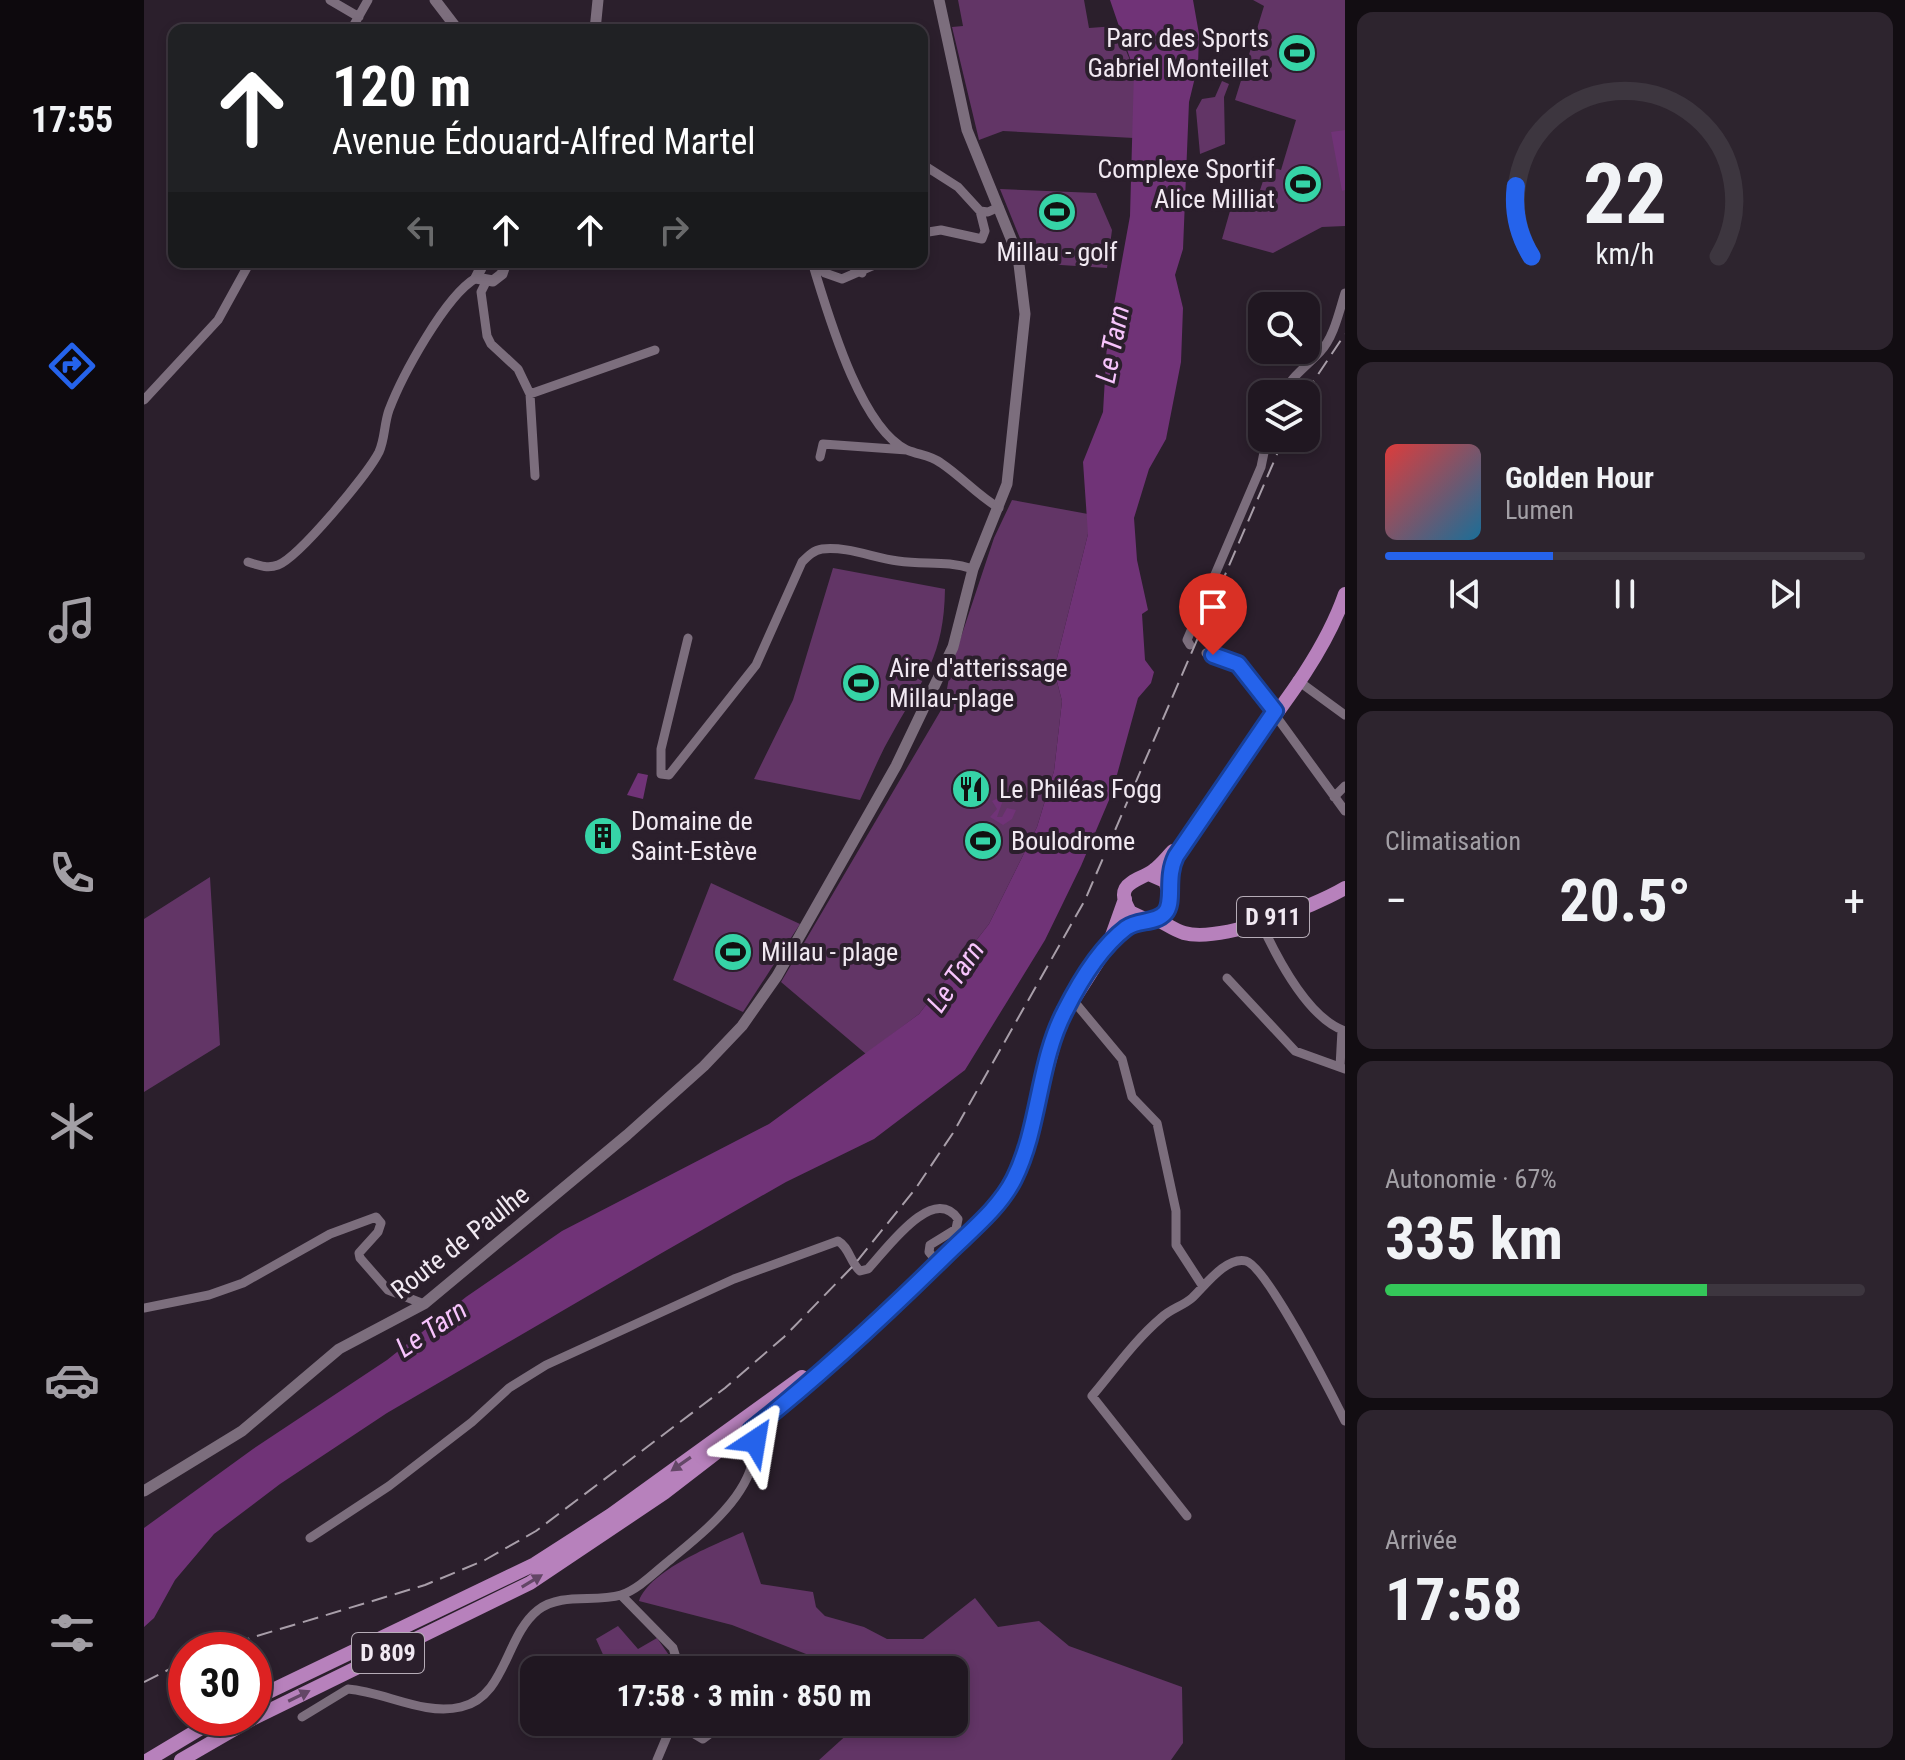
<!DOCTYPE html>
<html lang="fr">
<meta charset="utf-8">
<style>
:root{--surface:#201721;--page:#2d242e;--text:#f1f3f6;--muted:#a29fa5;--line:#3d363f;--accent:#2563eb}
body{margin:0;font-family:"Roboto Condensed",sans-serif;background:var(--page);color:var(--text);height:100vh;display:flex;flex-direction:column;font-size:30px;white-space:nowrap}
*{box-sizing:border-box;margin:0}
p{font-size:26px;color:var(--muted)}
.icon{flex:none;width:44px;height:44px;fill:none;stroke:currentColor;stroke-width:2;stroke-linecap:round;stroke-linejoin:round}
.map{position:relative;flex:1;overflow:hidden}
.side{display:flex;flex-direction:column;gap:12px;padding:12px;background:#120d12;width:560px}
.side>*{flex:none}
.guide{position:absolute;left:24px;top:24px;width:760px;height:244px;border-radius:16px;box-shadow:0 4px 12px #0003,0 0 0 2px var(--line);background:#202124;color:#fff;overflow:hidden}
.controls{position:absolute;left:1104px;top:292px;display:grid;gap:16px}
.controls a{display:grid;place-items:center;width:72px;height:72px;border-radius:16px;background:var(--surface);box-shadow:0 4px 12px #0003,0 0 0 2px var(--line);font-size:40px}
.speed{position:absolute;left:24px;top:1632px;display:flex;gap:16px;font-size:40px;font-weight:700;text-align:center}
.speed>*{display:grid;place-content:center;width:104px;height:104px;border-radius:50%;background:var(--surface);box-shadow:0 4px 12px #0003,0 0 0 2px var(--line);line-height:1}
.speed .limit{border:12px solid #d22;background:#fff;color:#111}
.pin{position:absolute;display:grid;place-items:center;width:68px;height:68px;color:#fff;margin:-82px -34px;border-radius:50% 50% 50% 0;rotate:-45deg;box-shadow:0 0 8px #0007}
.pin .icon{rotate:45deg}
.me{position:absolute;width:88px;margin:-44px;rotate:33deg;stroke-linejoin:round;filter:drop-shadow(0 0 6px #0008)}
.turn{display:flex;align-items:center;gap:28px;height:168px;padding:0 32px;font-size:36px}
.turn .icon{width:104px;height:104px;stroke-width:2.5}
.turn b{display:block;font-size:56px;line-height:68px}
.lanes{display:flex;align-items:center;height:76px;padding:0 32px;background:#0003;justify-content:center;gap:40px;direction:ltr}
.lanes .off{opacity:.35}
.big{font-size:60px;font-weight:700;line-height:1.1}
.side .card{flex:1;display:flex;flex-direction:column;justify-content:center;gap:12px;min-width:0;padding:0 28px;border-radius:16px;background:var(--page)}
.side .dial{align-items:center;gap:0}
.dial svg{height:208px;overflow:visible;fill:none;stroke:var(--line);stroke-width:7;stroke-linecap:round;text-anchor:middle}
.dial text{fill:var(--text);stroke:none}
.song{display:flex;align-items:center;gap:24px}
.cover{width:96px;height:96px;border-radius:12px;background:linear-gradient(135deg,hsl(0 70% 55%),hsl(200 70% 35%))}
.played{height:8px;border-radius:4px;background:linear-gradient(90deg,var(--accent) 35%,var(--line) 35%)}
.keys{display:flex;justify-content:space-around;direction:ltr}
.heat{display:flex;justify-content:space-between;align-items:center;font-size:44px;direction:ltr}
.charge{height:12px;border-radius:6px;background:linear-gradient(90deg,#34c759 67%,var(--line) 0)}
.trip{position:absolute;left:376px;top:1656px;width:448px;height:80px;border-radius:16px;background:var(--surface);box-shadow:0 4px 12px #0003,0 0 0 2px var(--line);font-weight:700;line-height:80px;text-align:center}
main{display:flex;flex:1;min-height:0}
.tab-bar{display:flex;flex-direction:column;width:144px;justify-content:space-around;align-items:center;background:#0d090d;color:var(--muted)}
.tab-bar .icon{width:56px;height:56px}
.tab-bar .selected{color:var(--accent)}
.tab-bar b{font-size:36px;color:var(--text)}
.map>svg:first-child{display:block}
</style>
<main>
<nav class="tab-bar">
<b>17:55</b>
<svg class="icon selected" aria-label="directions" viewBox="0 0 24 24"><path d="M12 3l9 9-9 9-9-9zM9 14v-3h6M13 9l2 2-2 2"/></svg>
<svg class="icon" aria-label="music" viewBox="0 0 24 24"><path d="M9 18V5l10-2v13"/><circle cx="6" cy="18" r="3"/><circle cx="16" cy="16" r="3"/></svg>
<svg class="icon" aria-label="phone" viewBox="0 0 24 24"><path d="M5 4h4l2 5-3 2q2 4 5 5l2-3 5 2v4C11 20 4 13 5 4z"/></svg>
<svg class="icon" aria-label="climate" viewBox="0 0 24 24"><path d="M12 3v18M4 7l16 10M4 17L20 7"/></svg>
<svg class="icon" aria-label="car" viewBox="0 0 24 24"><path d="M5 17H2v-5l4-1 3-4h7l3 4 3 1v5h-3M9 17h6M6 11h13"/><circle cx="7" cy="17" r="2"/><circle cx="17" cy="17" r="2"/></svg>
<svg class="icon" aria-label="filters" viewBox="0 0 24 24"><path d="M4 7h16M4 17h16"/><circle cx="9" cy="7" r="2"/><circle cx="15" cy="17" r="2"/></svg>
</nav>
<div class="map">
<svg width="1201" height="1760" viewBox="0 0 1201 1760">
<rect width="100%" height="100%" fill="#2b1f2c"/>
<!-- green -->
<path fill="#623566" d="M 814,0 L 940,0 L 945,28 L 972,26 L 990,70 L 990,138 L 859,131 L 835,140 L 808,27 L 819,26 Z
M 1109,0 L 1201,0 L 1201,226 L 1178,227 L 1129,253 L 1078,239 L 1090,197 L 1112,202 L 1124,166 L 1137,170 L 1152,120 L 1091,100 L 1120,6 Z
M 1078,81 L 1085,84 L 1080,97 L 1081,144 L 1056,154 L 1052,110 L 1058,99 L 1071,97 Z
M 856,189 L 952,193 L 968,230 L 963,268 L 886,263 Z
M 868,500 L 944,514 L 944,534 L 910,670 L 918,701 L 910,771 L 893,827 L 845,924 L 775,1014 L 722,1054 L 637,982 L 800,705 L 807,667 L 850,538 Z
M 689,568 L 801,589 C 800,656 780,677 749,732 C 736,754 727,777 716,800 L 610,779 L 649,700 Z
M 66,877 L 76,1045 L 0,1092 L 0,919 Z
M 567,883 L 656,924 L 599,1012 L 529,980 Z
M 599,1532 L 617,1584 L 669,1592 L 672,1607 L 681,1616 L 720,1627 L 743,1639 L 779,1639 L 831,1598 L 854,1627 L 895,1621 L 925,1646 L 1038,1687 L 1039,1743 L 1027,1760 L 675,1760 L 717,1722 L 810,1722 L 810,1670 L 703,1670 L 588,1625 L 495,1601 C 506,1570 570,1545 599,1532 Z
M 474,1626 L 494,1649 L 513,1638 L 527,1658 L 527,1670 L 466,1670 L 452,1639 Z"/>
<!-- water -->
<path fill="#703377" d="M 966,0 L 1049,0 L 1055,34 L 1054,65 L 1045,102 L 1039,249 L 1031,275 L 1039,308 L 1037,362 L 1022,439 L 1005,469 L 990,518 L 993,560 L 1004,610 L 998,614 L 1001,660 L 1010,672 L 1007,683 L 994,698 L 968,793 L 937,866 L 901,940 L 821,1070 L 730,1139 L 642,1182 L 516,1254 L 243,1413 L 136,1484 L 70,1534 L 31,1580 L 10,1618 L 0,1627 L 0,1528 L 109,1449 L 243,1360 L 322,1297 L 418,1231 L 625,1124 L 775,1014 L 845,924 L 893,827 L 910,771 L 918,701 L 910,670 L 944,534 L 939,462 L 959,412 L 963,343 L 986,216 L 990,70 Z
M 1201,130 L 1201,190 L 1198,191 L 1187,132 Z
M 494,773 L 504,775 L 499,799 L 483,795 Z
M 856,797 L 858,803 L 853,817 L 858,817 L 863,808 L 872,810 L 868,819 L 859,825 L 846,817 L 853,809 L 848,801 Z"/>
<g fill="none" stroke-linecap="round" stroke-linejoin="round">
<!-- minor -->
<path stroke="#7c6e7d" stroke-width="9" d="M 186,0 L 215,17
M 207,30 L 224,0
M 778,164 L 814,187 L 836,211
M 778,233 L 797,230 L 838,239 L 841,231 L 836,211 L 844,212 L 855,207
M 668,262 C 683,310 715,427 763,450 C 775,455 786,455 797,463 C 818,477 833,495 855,508
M 670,262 L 681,273 L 698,279 L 737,262
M 701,262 L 718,273
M 343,280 L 337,292 L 343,336 L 347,344 L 374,369 L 386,394 L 511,350
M 386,394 L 391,476
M 1138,394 C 1148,376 1162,367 1176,352 C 1190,337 1195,312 1201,293
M 0,400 L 74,320 L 106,262
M 676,457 L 679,444 L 763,450
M 104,562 C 114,565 123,569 134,565 C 155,557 224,474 235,452 C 241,439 240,424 245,410 C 258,376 301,296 332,278
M 544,638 L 517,749 L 517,774 L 525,775 L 612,665 L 658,562 C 664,556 670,550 678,549 C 703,546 730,558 754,561 C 782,565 802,560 829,569
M 1046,645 L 1043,640 L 1117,467 L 1123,438
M 1062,653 L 1094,664 L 1201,811
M 1153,680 L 1201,715
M 1190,797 L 1201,786
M 1116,921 C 1132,956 1163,1018 1201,1031
M 1083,978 L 1151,1051 L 1201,1069
M 928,999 L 978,1059 L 988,1097 L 1013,1123 L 1032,1211 L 1032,1245 L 1058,1285
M 1196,1067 L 1198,1030
M 0,1308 L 65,1295 L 99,1283 L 186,1234 L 232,1217 L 237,1223 L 234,1232 L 215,1253 L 216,1258 L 244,1290 L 280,1304
M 1043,1516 L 948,1396 C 970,1370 991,1340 1017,1318 C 1026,1309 1039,1306 1048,1298 C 1060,1287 1082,1256 1102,1261 C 1123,1267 1188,1395 1201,1421
M 166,1538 L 245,1486 L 328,1422 L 365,1388 L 402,1365 L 590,1279 L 694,1241 C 705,1247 706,1262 716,1271 L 724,1269 C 742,1250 789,1183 814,1219 L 812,1229 L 786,1245 L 785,1252 L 794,1263
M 477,1595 L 529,1648 L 536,1670
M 158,1717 L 204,1689 C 241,1692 280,1716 317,1707 C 362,1697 361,1636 394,1610 C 418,1592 450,1603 477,1595 C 495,1589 512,1571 526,1560 C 562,1530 631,1478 604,1423
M 530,1722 L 559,1739 L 582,1722
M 513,1760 L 529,1722"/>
<!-- tertiary -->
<path stroke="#7c6e7d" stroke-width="11" d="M 291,0 L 314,30
M 451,30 L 454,0
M 340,262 L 332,278 L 349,281 L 358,274 L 362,262
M 0,1491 L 98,1431 L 195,1349 L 280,1304 L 483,1135 L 560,1066 L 598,1026 L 633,976 L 752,766 L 809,647 L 829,569 L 863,484 L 881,314 L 874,256 L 823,130 L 795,0"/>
<!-- primary -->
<path stroke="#b781bc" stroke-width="14" d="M 1005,874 L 1021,881 L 1027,899 L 1020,914 L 1003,920 L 986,912 C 968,882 994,882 1010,870 C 1017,865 1023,857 1029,851
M 1023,884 C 1030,849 1054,820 1074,792 C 1118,730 1176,666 1201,594
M 1012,919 C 1021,923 1030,930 1040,933 C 1076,943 1169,907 1201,888
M 110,1699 L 391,1564 L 467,1515 L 658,1377
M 4,1760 L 74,1718
M 37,1760 L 108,1719 L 386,1583 L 520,1493 L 690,1362 L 836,1222 L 869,1182 L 884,1141 L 916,1021 L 965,944 L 981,899"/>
<!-- rail -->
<path stroke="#a89ea9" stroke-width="2" stroke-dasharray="16 8" stroke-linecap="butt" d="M 1161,394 L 1201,334
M 67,1650 L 281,1585 L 341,1560 L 392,1531 L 581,1388 L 640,1337 L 710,1265 L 772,1188 L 809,1133 L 941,900 L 1140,438
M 0,1682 L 42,1661"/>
</g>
<!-- one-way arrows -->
<defs><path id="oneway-solid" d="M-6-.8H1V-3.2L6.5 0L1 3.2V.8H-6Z" transform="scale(2)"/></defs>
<g fill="#634666">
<use href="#oneway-solid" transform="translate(537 1464) rotate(145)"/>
<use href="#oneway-solid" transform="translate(388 1581) rotate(-31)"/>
<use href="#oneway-solid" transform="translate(155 1696) rotate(-26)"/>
</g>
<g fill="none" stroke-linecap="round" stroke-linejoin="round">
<!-- route casing -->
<g stroke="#184099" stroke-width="20">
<path id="route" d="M 611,1441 L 607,1430 C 676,1376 739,1317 801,1256 C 825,1232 855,1209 870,1179 C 896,1127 894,1062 921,1011 C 935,983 957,947 982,928 C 994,919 1011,924 1021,913 C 1031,902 1021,878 1032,856 L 1131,711 L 1094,664 L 1069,655"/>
</g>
<!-- route -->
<use href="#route" stroke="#2563eb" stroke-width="14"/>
</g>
<!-- icons -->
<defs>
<g id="stadium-disc" transform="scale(2)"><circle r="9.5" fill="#36d4a7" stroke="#2b1f2c"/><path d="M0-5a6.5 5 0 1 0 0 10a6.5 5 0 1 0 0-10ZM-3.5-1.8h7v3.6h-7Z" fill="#111"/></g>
<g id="restaurant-disc" transform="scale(2)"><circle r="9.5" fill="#36d4a7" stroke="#2b1f2c"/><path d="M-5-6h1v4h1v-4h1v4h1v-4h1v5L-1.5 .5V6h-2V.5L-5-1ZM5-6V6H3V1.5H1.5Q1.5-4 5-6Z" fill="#111"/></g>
<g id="building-disc" transform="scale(2)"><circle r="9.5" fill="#36d4a7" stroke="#2b1f2c"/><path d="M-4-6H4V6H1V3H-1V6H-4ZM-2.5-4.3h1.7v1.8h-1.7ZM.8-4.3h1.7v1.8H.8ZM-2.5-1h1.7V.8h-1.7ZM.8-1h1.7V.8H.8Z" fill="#111"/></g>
</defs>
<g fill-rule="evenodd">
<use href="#stadium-disc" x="1153" y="53"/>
<use href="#stadium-disc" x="1159" y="184"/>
<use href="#stadium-disc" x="913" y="212"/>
<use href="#stadium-disc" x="717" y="683"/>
<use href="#restaurant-disc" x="827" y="789"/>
<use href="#building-disc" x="459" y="836"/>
<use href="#stadium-disc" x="839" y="841"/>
<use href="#stadium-disc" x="589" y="952"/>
</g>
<g text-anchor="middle" stroke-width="8" stroke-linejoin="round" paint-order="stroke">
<!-- shield labels -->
<g fill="#2b1f2c" stroke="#b6acb7" stroke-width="2">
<rect x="1093" y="897" width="72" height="40" rx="6"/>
<rect x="208" y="1633" width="72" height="40" rx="6"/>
</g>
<g font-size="24" font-weight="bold" fill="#f1e9f2">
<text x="1129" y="925">D 911</text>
<text x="244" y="1661">D 809</text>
</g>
<!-- poi labels -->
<g font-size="26" fill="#f1e9f2" stroke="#2b1f2c" text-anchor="start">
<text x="1125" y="47" text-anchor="end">Parc des Sports<tspan x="1125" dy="30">Gabriel Monteillet</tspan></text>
<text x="1131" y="178" text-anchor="end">Complexe Sportif<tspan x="1131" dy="30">Alice Milliat</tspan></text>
<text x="913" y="261" text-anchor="middle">Millau - golf</text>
<text x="745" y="677">Aire d'atterissage<tspan x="745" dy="30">Millau-plage</tspan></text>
<text x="855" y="798">Le Philéas Fogg</text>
<text x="487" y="830">Domaine de<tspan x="487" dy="30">Saint-Estève</tspan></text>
<text x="867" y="850">Boulodrome</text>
<text x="617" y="961">Millau - plage</text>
</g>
<!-- street labels -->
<g font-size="26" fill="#f1e9f2" stroke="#2b1f2c">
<text transform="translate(316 1242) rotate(-38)" y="9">Route de Paulhe</text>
</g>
<!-- water labels -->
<g font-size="28" font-style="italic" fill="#f7c4fc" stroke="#2b1f2c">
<text transform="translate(968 344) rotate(-79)" y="10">Le Tarn</text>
<text transform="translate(811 976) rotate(-56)" y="10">Le Tarn</text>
<text transform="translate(287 1328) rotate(-34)" y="10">Le Tarn</text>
</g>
</g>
</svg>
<div class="controls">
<a><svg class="icon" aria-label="search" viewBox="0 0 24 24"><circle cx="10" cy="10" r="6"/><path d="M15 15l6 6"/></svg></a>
<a><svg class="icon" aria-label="layers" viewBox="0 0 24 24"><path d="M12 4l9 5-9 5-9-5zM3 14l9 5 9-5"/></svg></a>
</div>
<div class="speed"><div class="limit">30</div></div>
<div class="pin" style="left:1069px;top:655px;background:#d93025"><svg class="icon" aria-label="arrive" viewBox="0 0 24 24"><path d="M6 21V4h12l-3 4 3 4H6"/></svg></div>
<svg class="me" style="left:611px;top:1441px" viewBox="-20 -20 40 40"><path d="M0-17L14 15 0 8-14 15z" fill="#2563eb" stroke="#fff" stroke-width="4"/></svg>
<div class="trip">17:58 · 3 min · 850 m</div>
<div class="guide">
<div class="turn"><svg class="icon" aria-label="ahead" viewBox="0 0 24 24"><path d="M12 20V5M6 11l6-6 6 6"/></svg><div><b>120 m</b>Avenue Édouard-Alfred Martel</div></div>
<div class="lanes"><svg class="icon off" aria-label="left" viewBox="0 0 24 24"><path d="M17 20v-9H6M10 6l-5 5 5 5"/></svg><svg class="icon" aria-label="ahead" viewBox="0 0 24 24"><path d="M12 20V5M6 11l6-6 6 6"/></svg><svg class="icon" aria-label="ahead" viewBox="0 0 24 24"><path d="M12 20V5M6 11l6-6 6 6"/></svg><svg class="icon off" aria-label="right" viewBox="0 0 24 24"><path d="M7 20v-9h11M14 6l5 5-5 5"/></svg></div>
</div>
</div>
<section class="side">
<div class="card dial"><svg viewBox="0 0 100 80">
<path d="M14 69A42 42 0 1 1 86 69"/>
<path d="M14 69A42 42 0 0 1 8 42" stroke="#2563eb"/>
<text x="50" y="56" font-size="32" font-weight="700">22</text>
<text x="50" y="72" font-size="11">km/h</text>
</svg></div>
<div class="card">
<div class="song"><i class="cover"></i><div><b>Golden Hour</b><p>Lumen</p></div></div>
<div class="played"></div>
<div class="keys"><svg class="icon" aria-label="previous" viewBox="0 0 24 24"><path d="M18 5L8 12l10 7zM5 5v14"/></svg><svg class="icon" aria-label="pause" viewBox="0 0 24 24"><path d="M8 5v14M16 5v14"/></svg><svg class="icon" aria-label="next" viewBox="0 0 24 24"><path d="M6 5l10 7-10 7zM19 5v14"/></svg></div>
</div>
<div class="card"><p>Climatisation</p>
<div class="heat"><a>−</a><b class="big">20.5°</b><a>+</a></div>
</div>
<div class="card"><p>Autonomie · 67%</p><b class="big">335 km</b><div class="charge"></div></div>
<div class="card"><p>Arrivée</p><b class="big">17:58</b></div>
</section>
</main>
